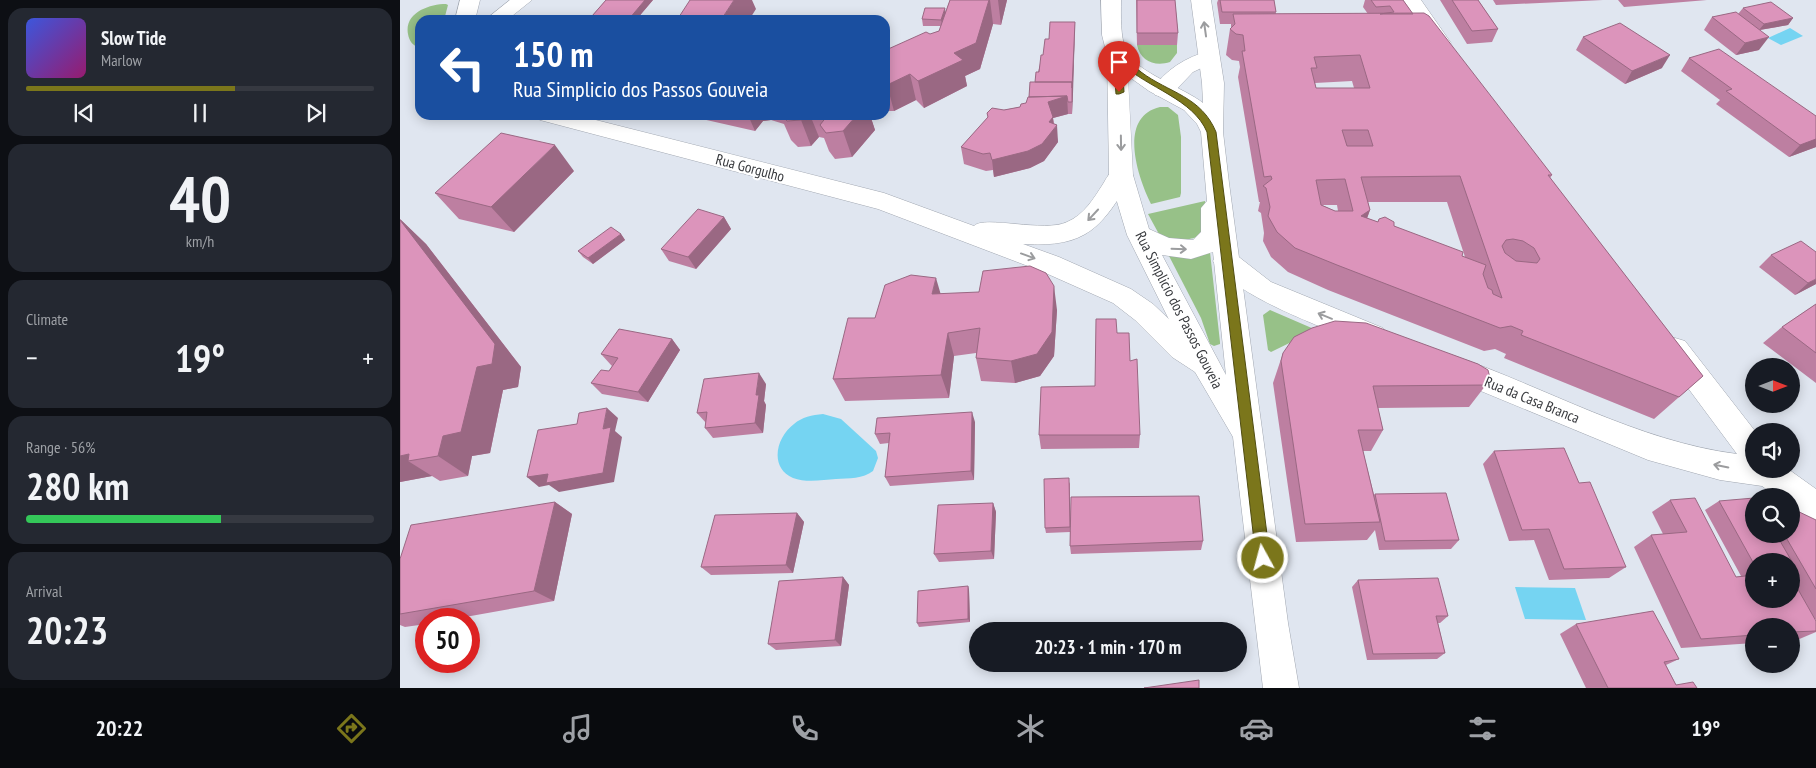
<!DOCTYPE html>
<meta charset="utf-8">
<style>
:root{--surface:#171b24;--page:#242831;--text:#f1f3f6;--muted:#9ea1a6;--line:#363941;--accent:#7b761b}
body{margin:0;font-family:"PT Sans Narrow",sans-serif;background:var(--page);color:var(--text);height:100vh;display:flex;flex-direction:column;font-size:19px;white-space:nowrap}
*{box-sizing:border-box;margin:0}
p{font-size:16px;color:var(--muted)}
.icon{flex:none;width:28px;height:28px;fill:none;stroke:currentColor;stroke-width:2;stroke-linecap:round;stroke-linejoin:round}
.map{position:relative;flex:1;overflow:hidden}
.sheet{display:flex;flex-direction:column;gap:8px;padding:8px;background:#0d0f14;width:400px}
.sheet>*{flex:none}
.top-card{position:absolute;left:15px;top:15px;width:475px;height:105px;border-radius:15px;box-shadow:0 2px 12px #0003;background:#1a4fa0;color:#fff;overflow:hidden}
.needle{width:32px;rotate:90deg}
.tools{position:absolute;left:1345px;top:358px;display:grid;gap:10px}
.tools a{display:grid;place-items:center;width:55px;height:55px;border-radius:50%;background:var(--surface);box-shadow:0 2px 12px #0003;font-size:25px}
.speed{position:absolute;left:15px;top:608px;display:flex;gap:10px;font-size:25px;font-weight:700;text-align:center}
.speed>*{display:grid;place-content:center;width:65px;height:65px;border-radius:50%;background:var(--surface);box-shadow:0 2px 12px #0003;line-height:1}
.speed .limit{border:8px solid #d22;background:#fff;color:#111}
.pin{position:absolute;display:grid;place-items:center;width:42px;height:42px;color:#fff;margin:-51px -21px;border-radius:50% 50% 50% 0;rotate:-45deg;box-shadow:0 0 5px #0007}
.pin .icon{rotate:45deg}
.me{position:absolute;width:55px;margin:-28px;rotate:353deg;stroke-linejoin:round;filter:drop-shadow(0 0 4px #0008)}
.turn{display:flex;align-items:center;gap:18px;height:105px;padding:0 15px;font-size:22px}
.turn .icon{width:65px;height:65px;stroke-width:2.5}
.turn b{display:block;font-size:35px;line-height:42px}
.big{font-size:38px;font-weight:700;line-height:1.1}
.sheet .card{flex:1;display:flex;flex-direction:column;justify-content:center;gap:8px;min-width:0;padding:0 18px;border-radius:15px;background:var(--page)}
.sheet .dial{align-items:center;gap:0}
.dial b{font-size:65px;line-height:1}
.song{display:flex;align-items:center;gap:15px}
.cover{width:60px;height:60px;border-radius:8px;background:linear-gradient(135deg,hsl(230 70% 55%),hsl(320 70% 35%))}
.played{height:5px;border-radius:2px;background:linear-gradient(90deg,var(--accent) 60%,var(--line) 60%)}
.keys{display:flex;justify-content:space-around;direction:ltr}
.heat{display:flex;justify-content:space-between;align-items:center;font-size:28px;direction:ltr}
.charge{height:8px;border-radius:4px;background:linear-gradient(90deg,#34c759 56%,var(--line) 0)}
.trip{position:absolute;left:569px;top:622px;width:278px;height:50px;border-radius:25px;background:var(--surface);box-shadow:0 2px 12px #0003;font-weight:700;line-height:50px;text-align:center}
.tab-bar{display:flex;height:80px;justify-content:space-around;align-items:center;background:#090b0e;color:var(--muted)}
.tab-bar .icon{width:35px;height:35px}
.tab-bar .active{color:var(--accent)}
.tab-bar b{font-size:22px;color:var(--text)}
main{display:flex;flex:1;min-height:0}
.map>svg:first-child{display:block}
</style>
<main>
<section class="sheet">
<div class="card">
<div class="song"><i class="cover"></i><div><b>Slow Tide</b><p>Marlow</p></div></div>
<div class="played"></div>
<div class="keys"><svg class="icon" aria-label="previous" viewBox="0 0 24 24"><path d="M18 5L8 12l10 7zM5 5v14"/></svg><svg class="icon" aria-label="pause" viewBox="0 0 24 24"><path d="M8 5v14M16 5v14"/></svg><svg class="icon" aria-label="next" viewBox="0 0 24 24"><path d="M6 5l10 7-10 7zM19 5v14"/></svg></div>
</div>
<div class="card dial"><b>40</b><p>km/h</p></div>
<div class="card"><p>Climate</p>
<div class="heat"><a>−</a><b class="big">19°</b><a>+</a></div>
</div>
<div class="card"><p>Range · 56%</p><b class="big">280 km</b><div class="charge"></div></div>
<div class="card"><p>Arrival</p><b class="big">20:23</b></div>
</section>
<div class="map">
<svg width="1416" height="688" viewBox="0 0 1416 688">
<rect width="100%" height="100%" fill="#e0e6f0"/>
<!-- green -->
<path fill="#97c188" d="M 46,4 L 48,5 L 44,20 L 20,20 L 20,48 C 13,46 9,41 8,34 C 4,13 29,4 46,4 Z
M 737,45 L 777,45 L 777,53 L 770,62 C 755,67 740,61 737,45 Z
M 760,107 L 768,107 L 778,115 L 781,137 L 781,193 L 780,197 L 751,204 C 738,178 717,117 760,107 Z
M 805,201 C 806,207 808,216 807,222 C 804,245 776,240 760,236 L 748,214 Z
M 810,252 L 820,342 L 820,344 L 814,346 L 810,344 L 801,318 L 769,256 L 770,255 Z
M 870,310 L 914,329 L 914,331 L 871,352 L 868,350 L 863,315 Z"/>
<!-- water -->
<path fill="#75d4f2" d="M 1390,28 L 1403,36 L 1381,45 L 1368,38 Z
M 423,414 L 441,419 L 476,451 L 478,458 L 473,471 C 463,479 449,478 436,479 C 423,480 406,483 393,478 C 369,468 376,437 394,424 C 402,417 412,415 423,414 Z
M 1115,587 L 1175,588 L 1186,620 L 1125,619 Z"/>
<g fill="none" stroke-linecap="round" stroke-linejoin="round">
<!-- street casing -->
<g stroke="#a1a7b1" stroke-width="1">
<path id="street" d="M 60,0 L 80,0 L 75,20 L 55,20 Z
M 110,0 L 132,0 L 107,20 L 85,20 Z
M 1001,0 L 1021,0 L 1051,43 L 1048,47 L 1041,49 L 1034,47 Z
M 809,51 L 816,53 L 819,57 L 816,61 L 793,72 L 771,95 L 763,97 L 755,95 L 752,90 C 765,70 786,57 809,51 Z
M 137,115 L 176,115 L 484,193 L 574,226 C 584,215 645,233 667,222 C 684,215 694,198 703,184 C 706,179 710,171 715,169 C 720,166 724,168 729,169 L 733,175 C 702,227 688,248 623,244 L 659,257 L 731,289 L 753,304 L 792,341 L 815,356 L 819,364 L 815,372 L 805,376 L 795,372 L 772,357 L 735,320 L 713,303 L 641,271 L 478,209 L 140,120 Z
M 826,251 L 835,254 L 871,282 L 983,328 L 987,336 L 983,344 L 973,347 L 963,344 C 926,328 832,296 813,261 L 817,254 Z
M 1275,338 L 1285,341 L 1355,431 L 1354,469 L 1388,469 L 1416,489 L 1416,522 L 1405,517 L 1391,507 L 1391,496 L 1376,496 L 1362,486 L 1320,480 L 1248,460 L 1042,375 L 1038,367 L 1042,359 L 1052,355 C 1147,388 1237,441 1337,454 L 1265,357 L 1261,349 L 1265,341 Z"/>
</g>
<!-- secondary casing -->
<g stroke="#a1a7b1" stroke-width="1">
<path id="secondary" d="M 701,0 L 721,0 C 721,17 720,35 726,51 C 734,71 786,89 803,103 L 802,83 L 791,0 L 811,0 L 824,83 L 823,132 L 829,183 L 888,623 L 899,688 L 863,688 L 833,437 L 795,372 L 727,235 L 709,175 L 707,55 L 702,35 ZM 728,76 L 749,91 L 784,110 L 797,124 L 801,132 L 807,201 L 801,208 L 801,232 L 793,240 L 769,238 L 749,229 L 733,175 ZM 813,252 L 826,375 L 762,255 L 791,259 Z"/>
</g>
<!-- street -->
<use href="#street" fill="#fff" fill-rule="evenodd"/>
<!-- secondary -->
<use href="#secondary" fill="#fff" fill-rule="evenodd"/>
</g>
<!-- wall -->
<path fill="#bd7fa1" fill-rule="evenodd" d="M 206,0 L 253,0 L 236,20 L 195,20 L 192,16 Z
M 550,0 L 607,0 L 601,25 L 593,24 L 580,69 L 565,76 L 567,86 L 524,108 L 516,100 L 494,111 L 485,111 L 485,55 L 487,54 L 486,50 L 539,31 L 541,26 L 523,26 L 522,19 L 545,13 Z
M 736,0 L 775,0 L 778,33 L 777,45 L 737,45 Z
M 818,0 L 874,0 L 876,14 L 968,14 L 963,7 L 965,0 L 1003,0 L 1013,14 L 1152,175 L 1150,178 L 1303,376 L 1254,419 L 1104,358 L 1106,354 L 1095,349 L 1084,351 L 928,290 L 888,272 L 871,257 L 863,241 L 864,233 L 861,213 L 858,211 L 860,202 L 859,202 L 838,77 L 840,67 L 839,61 L 832,60 L 826,55 L 830,29 L 831,28 L 831,24 L 820,24 L 817,3 ZM 952,81 L 954,88 L 916,88 L 915,83 ZM 968,202 L 1047,202 L 1065,257 L 994,226 L 978,222 L 967,218 L 970,210 ZM 922,205 L 937,205 L 938,211 L 935,211 Z
M 1040,0 L 1078,0 L 1098,29 L 1092,42 L 1067,44 Z
M 1093,0 L 1203,0 L 1096,5 Z
M 1218,0 L 1307,0 L 1224,7 Z
M 1343,8 L 1393,18 L 1388,25 L 1360,30 L 1359,50 L 1336,55 L 1304,30 L 1312,17 L 1338,14 Z
M 675,22 L 672,114 L 668,114 L 653,118 L 654,123 L 658,142 L 644,161 L 630,168 L 594,177 L 593,170 L 586,171 L 564,164 L 561,147 L 588,118 L 587,113 L 620,107 L 626,103 L 629,97 L 635,82 L 643,55 L 649,39 Z
M 1183,37 L 1262,68 L 1225,84 L 1176,50 Z
M 1289,58 L 1416,116 L 1416,147 L 1389,157 L 1316,104 L 1320,100 L 1281,71 Z
M 300,115 L 470,115 L 475,130 L 452,157 L 435,159 L 429,151 L 424,138 L 419,137 L 411,146 L 398,147 L 391,140 L 384,124 L 371,120 L 363,121 L 355,131 L 302,119 Z
M 174,171 L 114,232 L 59,219 L 35,193 Z
M 324,217 L 331,229 L 296,269 L 269,261 L 261,249 Z
M 0,219 L 26,244 L 121,367 L 118,387 L 103,390 L 90,453 L 72,456 L 68,476 L 40,481 L 32,476 L 0,482 Z
M 221,234 L 225,240 L 193,264 L 183,257 L 178,251 Z
M 1371,255 L 1416,284 L 1395,295 L 1359,267 Z
M 541,294 L 657,310 L 654,356 L 640,376 L 615,383 L 581,381 L 576,358 L 576,353 L 554,356 L 549,398 L 445,401 L 433,379 L 475,318 Z
M 1416,304 L 1416,383 L 1363,343 L 1382,327 Z
M 717,333 L 740,435 L 739,448 L 641,449 L 639,435 L 695,386 Z
M 272,339 L 280,350 L 248,402 L 202,394 L 191,383 L 209,371 L 212,366 L 211,365 L 201,354 Z
M 883,353 L 1086,385 L 1069,407 L 978,408 L 983,430 L 971,451 L 963,451 L 974,495 L 975,494 L 1059,540 L 1051,549 L 979,550 L 975,530 L 967,540 L 896,542 L 873,383 Z
M 366,384 L 364,401 L 366,405 L 363,433 L 313,438 L 305,428 L 306,423 L 297,413 Z
M 575,422 L 574,480 L 490,486 L 485,477 L 489,443 L 480,444 L 475,434 Z
M 1094,451 L 1179,483 L 1226,567 L 1209,578 L 1149,580 L 1134,540 L 1109,541 L 1083,464 Z
M 670,482 L 670,531 L 803,541 L 801,550 L 671,554 L 670,546 L 670,532 L 646,533 L 645,528 Z
M 1270,500 L 1336,577 L 1341,576 L 1305,510 L 1319,501 L 1354,534 L 1391,534 L 1416,520 L 1416,619 L 1415,619 L 1416,621 L 1416,632 L 1397,640 L 1391,640 L 1391,626 L 1354,626 L 1354,643 L 1281,648 L 1234,547 L 1251,535 L 1263,534 L 1252,512 ZM 1354,561 L 1391,561 L 1391,599 L 1354,599 Z
M 155,502 L 172,514 L 154,601 L 54,619 L 26,619 L 26,624 L 5,627 L 0,625 L 0,559 Z
M 593,503 L 596,512 L 594,559 L 539,562 L 534,554 Z
M 397,513 L 404,522 L 393,573 L 311,575 L 301,567 Z
M 443,577 L 449,585 L 441,646 L 376,650 L 368,644 Z
M 958,580 L 1048,616 L 1040,623 L 1038,623 L 1045,653 L 1037,659 L 967,660 L 952,587 Z
M 568,586 L 569,590 L 570,622 L 519,627 L 517,623 Z
M 1176,624 L 1279,659 L 1266,665 L 1276,685 L 1297,688 L 1186,688 L 1160,634 Z"/>
<!-- shaded-wall -->
<path fill="#9a6883" d="M 245,0 L 253,0 L 236,20 L 229,20 L 229,19 Z
M 334,0 L 352,0 L 356,9 L 349,20 L 321,20 Z
M 589,0 L 590,0 L 593,24 L 580,69 L 565,76 L 567,86 L 524,108 L 518,81 L 554,53 Z
M 598,0 L 607,0 L 601,25 Z
M 545,8 L 546,15 L 543,26 L 541,20 Z
M 1393,18 L 1388,25 L 1359,30 L 1364,24 Z
M 675,22 L 675,28 L 673,94 L 672,88 Z
M 1369,37 L 1359,50 L 1336,55 L 1345,43 Z
M 1270,55 L 1262,68 L 1225,84 L 1232,71 Z
M 510,74 L 516,100 L 494,111 L 487,85 Z
M 672,82 L 673,94 L 672,114 Z
M 667,96 L 668,114 L 653,118 L 654,129 L 657,125 L 658,142 L 644,161 L 630,168 L 594,177 L 592,160 L 648,102 Z
M 348,115 L 369,115 L 371,120 L 363,121 L 355,131 Z
M 406,115 L 410,115 L 419,137 L 411,146 L 401,120 Z
M 457,115 L 470,115 L 475,130 L 452,157 L 443,131 Z
M 1416,139 L 1416,147 L 1389,157 L 1400,145 Z
M 155,145 L 174,171 L 114,232 L 91,207 Z
M 970,210 L 961,235 L 961,216 Z
M 324,217 L 331,229 L 296,269 L 288,257 Z
M 0,219 L 26,244 L 121,367 L 118,387 L 103,390 L 90,453 L 72,456 L 68,476 L 38,456 L 43,436 L 77,367 Z
M 221,234 L 225,240 L 193,264 L 188,258 Z
M 536,278 L 543,302 L 532,294 Z
M 1416,279 L 1416,284 L 1395,295 L 1408,283 Z
M 654,286 L 657,310 L 654,356 L 640,376 L 615,383 L 611,361 Z
M 548,333 L 554,356 L 549,398 L 541,375 Z
M 272,339 L 280,350 L 248,402 L 238,392 Z
M 359,373 L 366,384 L 364,401 L 366,405 L 363,433 L 355,423 L 356,395 Z
M 207,408 L 218,418 L 215,431 L 222,437 L 214,482 L 159,492 L 149,485 L 139,487 L 127,477 L 203,429 Z
M 572,412 L 575,422 L 574,480 L 571,471 Z
M 9,454 L 8,461 L 32,476 L 0,482 L 0,456 Z
M 155,502 L 172,514 L 154,601 L 134,591 Z
M 593,503 L 596,512 L 594,559 L 591,551 Z
M 397,513 L 404,522 L 393,573 L 386,565 Z
M 443,577 L 449,585 L 441,646 L 435,640 Z
M 568,586 L 569,590 L 570,622 L 568,619 Z"/>
<!-- building -->
<path fill="#dc94bb" stroke="#9a6883" fill-rule="evenodd" d="M 206,0 L 245,0 L 229,19 L 192,16 Z
M 290,0 L 334,0 L 321,20 L 277,20 Z
M 550,0 L 589,0 L 576,43 L 554,53 L 563,60 L 518,81 L 510,74 L 487,85 L 485,85 L 485,55 L 489,53 L 486,50 L 526,32 L 530,34 L 539,31 Z
M 737,0 L 775,0 L 778,33 L 737,33 Z
M 820,0 L 874,0 L 876,12 L 822,12 Z
M 971,0 L 1003,0 L 1013,14 L 980,14 L 994,12 L 990,6 L 976,7 Z
M 1052,0 L 1078,0 L 1098,29 L 1072,31 Z
M 1371,2 L 1393,18 L 1364,24 L 1343,8 Z
M 525,8 L 545,8 L 541,20 L 522,19 Z
M 1336,12 L 1369,37 L 1345,43 L 1312,17 Z
M 1024,13 L 1029,16 L 1152,175 L 1148,175 L 1303,376 L 1279,397 L 1121,335 L 1123,331 L 1111,326 L 1100,328 L 937,265 L 895,248 L 877,232 L 868,216 L 870,207 L 866,188 L 863,186 L 872,179 L 871,176 L 864,177 L 842,51 L 845,51 L 843,35 L 836,34 L 830,29 L 835,24 L 833,14 ZM 960,55 L 970,88 L 916,88 L 911,68 L 917,68 L 914,57 ZM 942,130 L 968,130 L 973,146 L 947,146 ZM 1060,176 L 1102,298 L 1093,294 L 1092,290 L 1088,288 L 1083,274 L 1086,265 L 1062,256 L 1063,252 L 994,226 L 994,222 L 985,217 L 979,219 L 978,222 L 961,216 L 970,210 L 961,177 ZM 945,179 L 953,211 L 935,211 L 921,205 L 916,180 ZM 1113,239 L 1123,241 L 1134,248 L 1140,259 L 1137,263 L 1116,261 L 1105,253 L 1102,246 L 1106,240 Z
M 650,22 L 675,22 L 672,88 L 672,82 L 635,82 L 636,72 L 639,72 L 641,55 L 643,55 L 645,39 L 649,39 Z
M 1220,23 L 1270,55 L 1232,71 L 1183,37 Z
M 1319,49 L 1416,116 L 1416,139 L 1400,145 L 1326,91 L 1332,89 L 1289,58 Z
M 630,82 L 672,82 L 672,102 L 668,102 L 667,96 L 629,97 Z
M 667,96 L 648,102 L 653,117 L 649,122 L 657,125 L 642,144 L 628,151 L 592,160 L 590,153 L 583,154 L 561,147 L 588,117 L 587,113 L 592,108 L 604,110 L 620,107 L 621,104 L 626,103 L 628,97 Z
M 381,115 L 406,115 L 401,120 L 387,121 Z
M 426,115 L 457,115 L 443,131 L 426,133 L 420,125 L 427,116 Z
M 101,133 L 155,145 L 91,207 L 35,193 Z
M 298,209 L 324,217 L 288,257 L 261,249 Z
M 0,220 L 95,344 L 92,364 L 77,367 L 61,432 L 43,436 L 38,456 L 8,461 L 9,454 L 0,456 Z
M 211,227 L 221,234 L 188,258 L 178,251 Z
M 1401,241 L 1416,252 L 1416,279 L 1408,283 L 1371,255 Z
M 630,266 L 646,273 L 654,286 L 652,332 L 637,354 L 611,361 L 576,358 L 580,328 L 548,333 L 541,375 L 433,379 L 448,318 L 475,318 L 485,285 L 511,275 L 536,278 L 532,294 L 579,292 L 583,271 Z
M 1416,304 L 1416,353 L 1382,327 Z
M 696,319 L 716,319 L 717,333 L 729,333 L 730,361 L 737,359 L 740,435 L 639,435 L 641,387 L 695,386 Z
M 935,321 L 966,323 L 1078,364 L 1088,370 L 1090,378 L 1086,385 L 973,386 L 983,430 L 958,430 L 980,522 L 905,524 L 881,361 L 883,353 L 894,337 L 912,328 Z
M 219,329 L 272,339 L 238,392 L 191,383 L 201,370 L 209,371 L 218,358 L 201,354 Z
M 359,373 L 356,395 L 359,395 L 355,423 L 305,428 L 307,412 L 297,413 L 304,379 Z
M 207,408 L 203,429 L 211,427 L 203,473 L 146,483 L 148,474 L 127,477 L 138,430 L 177,424 L 179,413 Z
M 572,412 L 571,471 L 485,477 L 490,433 L 475,434 L 477,418 Z
M 1164,448 L 1179,483 L 1190,482 L 1226,567 L 1164,569 L 1149,529 L 1122,530 L 1094,451 Z
M 669,478 L 670,527 L 645,528 L 644,479 Z
M 1046,493 L 1059,540 L 985,541 L 975,494 Z
M 799,496 L 803,541 L 670,546 L 671,497 Z
M 1295,498 L 1336,577 L 1354,575 L 1354,599 L 1391,599 L 1391,577 L 1416,621 L 1416,631 L 1391,632 L 1391,626 L 1354,626 L 1354,635 L 1301,639 L 1251,535 L 1287,532 L 1270,500 Z
M 1354,498 L 1354,534 L 1376,534 L 1398,572 L 1391,573 L 1391,561 L 1354,561 L 1354,564 L 1319,501 Z
M 155,502 L 134,591 L 0,614 L 0,559 L 11,525 Z
M 593,503 L 591,551 L 534,554 L 538,505 Z
M 1391,508 L 1416,520 L 1416,589 L 1384,534 L 1391,534 Z
M 397,513 L 386,565 L 301,567 L 315,515 Z
M 443,577 L 435,640 L 368,644 L 379,581 Z
M 1038,578 L 1048,616 L 1036,616 L 1045,653 L 973,654 L 958,580 Z
M 568,586 L 568,619 L 517,623 L 518,591 Z
M 1253,611 L 1279,659 L 1264,662 L 1276,685 L 1293,682 L 1297,688 L 1208,688 L 1176,624 Z
M 799,680 L 799,688 L 744,688 Z"/>
<!-- one-way arrows -->
<defs><path id="oneway-shaft" d="M-6 0H5M1.5-3L5.5 0L1.5 3" fill="none" stroke-width="1.6" stroke-linecap="round" stroke-linejoin="round" transform="scale(1.25)"/></defs>
<g stroke="#9b9c9e">
<use href="#oneway-shaft" transform="translate(805 29) rotate(-98)"/>
<use href="#oneway-shaft" transform="translate(721 143) rotate(89)"/>
<use href="#oneway-shaft" transform="translate(693 215) rotate(133)"/>
<use href="#oneway-shaft" transform="translate(779 249) rotate(2)"/>
<use href="#oneway-shaft" transform="translate(628 256) rotate(20)"/>
<use href="#oneway-shaft" transform="translate(925 316) rotate(-158)"/>
<use href="#oneway-shaft" transform="translate(1321 466) rotate(-169)"/>
</g>
<!-- route -->
<path fill="#7b761b" stroke="#504d12" d="M 717,52 C 727,56 733,66 741,72 C 769,93 801,96 816,132 L 870,558 L 868,563 L 863,565 L 858,563 L 856,558 L 807,132 C 793,99 748,88 722,64 L 724,92 L 719,94 L 716,94 L 713,55 Z"/>
<g text-anchor="middle" stroke-width="4" stroke-linejoin="round" paint-order="stroke">
<!-- street labels -->
<g font-size="15" fill="#37393d" stroke="#fff">
<text transform="translate(350 168) rotate(15)" y="5">Rua Gorgulho</text>
<text transform="translate(779 310) rotate(63)" y="5">Rua Simplicio dos Passos Gouveia</text>
<text transform="translate(1132 400) rotate(22)" y="5">Rua da Casa Branca</text>
</g>
</g>
</svg>
<div class="tools">
<a><svg class="needle" viewBox="-14 -14 28 28"><path d="M0-13l5 13h-10z" fill="#e53935"/><path d="M0 13l5-13h-10z" fill="#9ea1a6"/></svg></a>
<a><svg class="icon" aria-label="sound" viewBox="0 0 24 24"><path d="M4 9h4l5-4v14l-5-4H4zM17 9q2 3 0 6"/></svg></a>
<a><svg class="icon" aria-label="search" viewBox="0 0 24 24"><circle cx="10" cy="10" r="6"/><path d="M15 15l6 6"/></svg></a>
<a>+</a>
<a>−</a>
</div>
<div class="speed"><div class="limit">50</div></div>
<div class="pin" style="left:719px;top:92px;background:#d93025"><svg class="icon" aria-label="arrive" viewBox="0 0 24 24"><path d="M6 21V4h12l-3 4 3 4H6"/></svg></div>
<svg class="me" style="left:863px;top:558px" viewBox="-20 -20 40 40"><circle r="17" fill="#7b761b" stroke="#fff" stroke-width="3"/><path d="M0-11L8 9 0 5-8 9z" fill="#fff"/></svg>
<div class="trip">20:23 · 1 min · 170 m</div>
<div class="top-card">
<div class="turn"><svg class="icon" aria-label="left" viewBox="0 0 24 24"><path d="M17 20v-9H6M10 6l-5 5 5 5"/></svg><div><b>150 m</b>Rua Simplicio dos Passos Gouveia</div></div>
</div>
</div>
</main>
<nav class="tab-bar">
<b>20:22</b>
<svg class="icon active" aria-label="directions" viewBox="0 0 24 24"><path d="M12 3l9 9-9 9-9-9zM9 14v-3h6M13 9l2 2-2 2"/></svg>
<svg class="icon" aria-label="music" viewBox="0 0 24 24"><path d="M9 18V5l10-2v13"/><circle cx="6" cy="18" r="3"/><circle cx="16" cy="16" r="3"/></svg>
<svg class="icon" aria-label="phone" viewBox="0 0 24 24"><path d="M5 4h4l2 5-3 2q2 4 5 5l2-3 5 2v4C11 20 4 13 5 4z"/></svg>
<svg class="icon" aria-label="climate" viewBox="0 0 24 24"><path d="M12 3v18M4 7l16 10M4 17L20 7"/></svg>
<svg class="icon" aria-label="car" viewBox="0 0 24 24"><path d="M5 17H2v-5l4-1 3-4h7l3 4 3 1v5h-3M9 17h6M6 11h13"/><circle cx="7" cy="17" r="2"/><circle cx="17" cy="17" r="2"/></svg>
<svg class="icon" aria-label="filters" viewBox="0 0 24 24"><path d="M4 7h16M4 17h16"/><circle cx="9" cy="7" r="2"/><circle cx="15" cy="17" r="2"/></svg>
<b>19°</b>
</nav>
